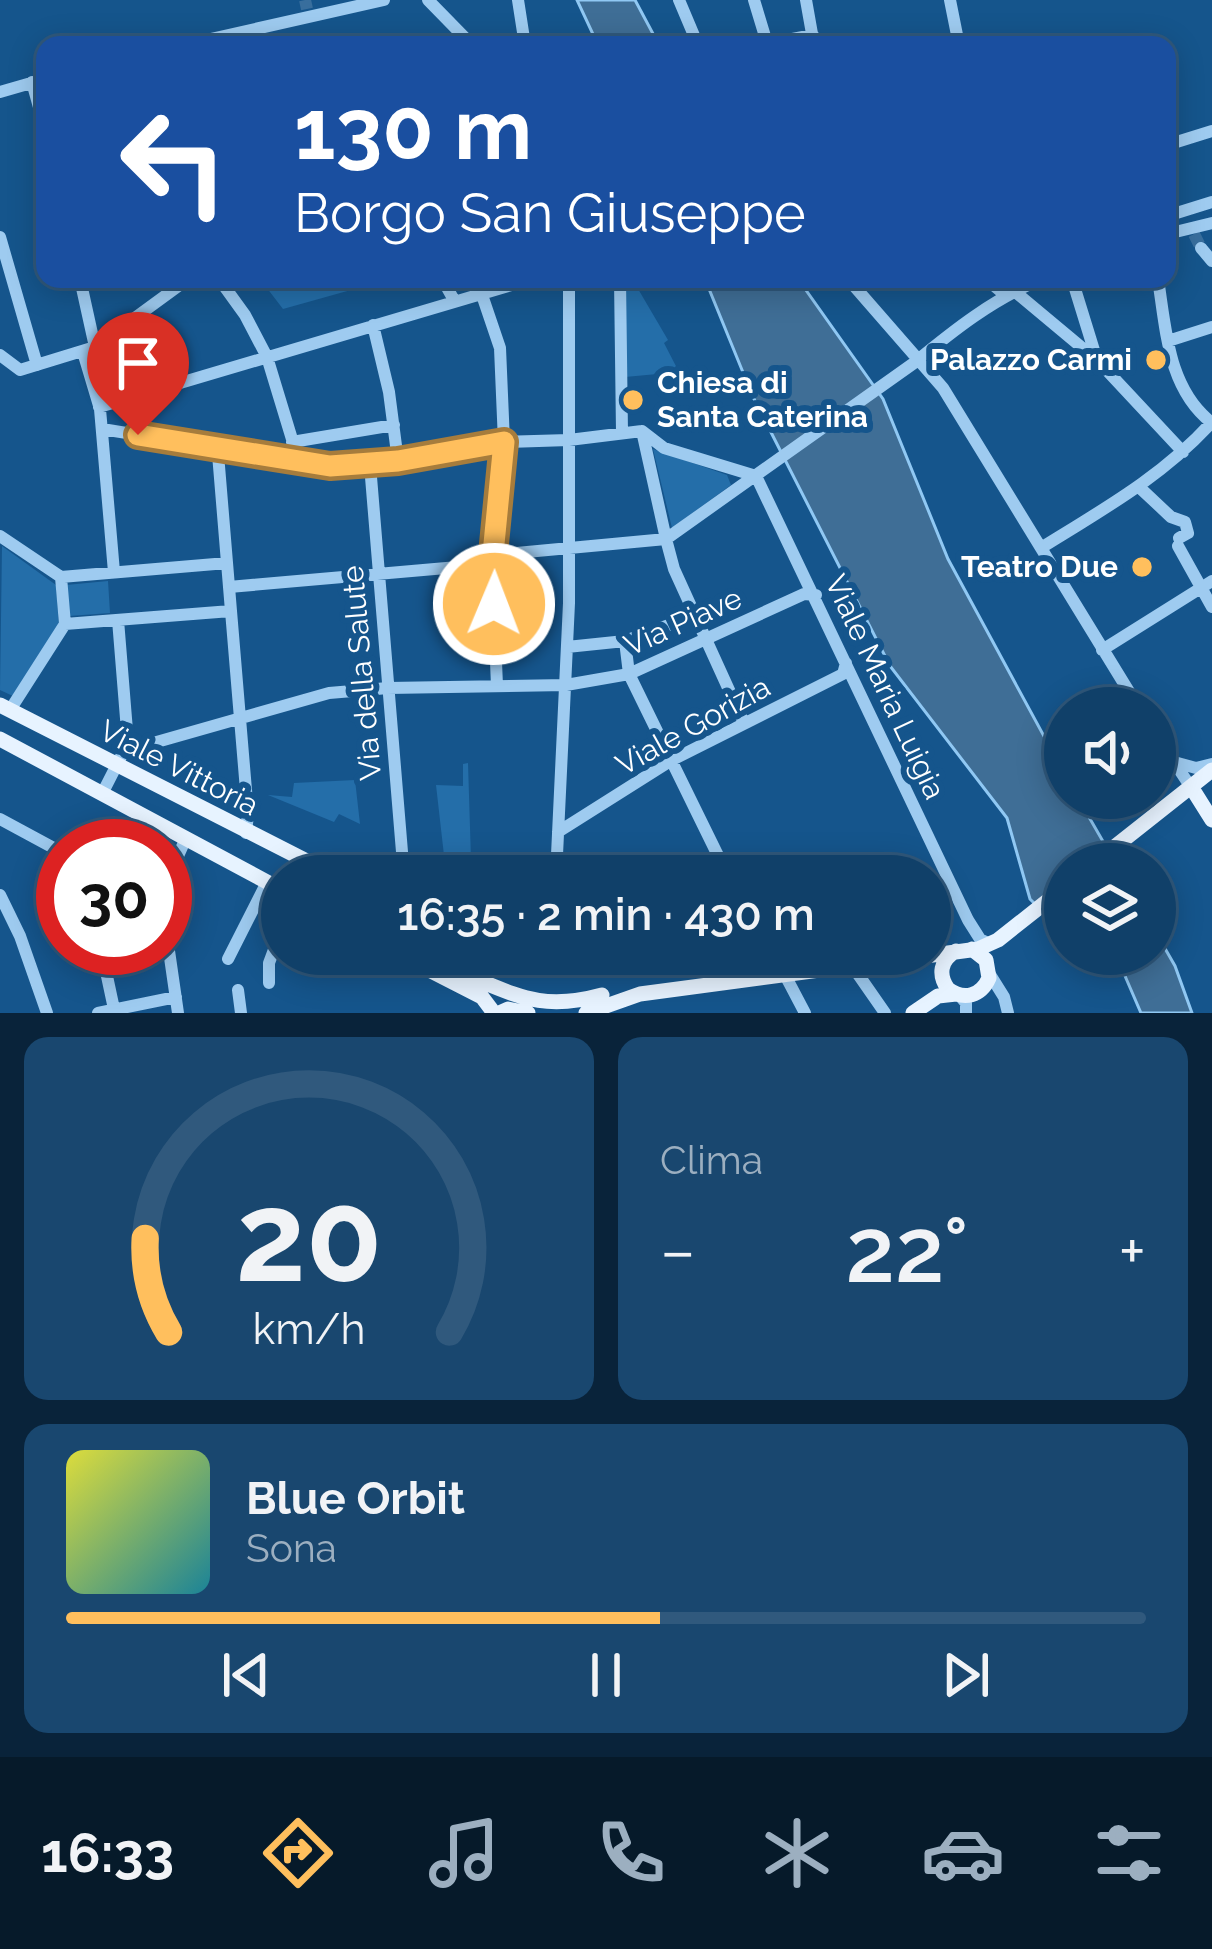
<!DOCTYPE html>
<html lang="it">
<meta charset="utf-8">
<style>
:root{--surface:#104069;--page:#19476f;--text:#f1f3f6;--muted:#9cafc0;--line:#30597d;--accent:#ffbf5d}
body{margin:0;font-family:Raleway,sans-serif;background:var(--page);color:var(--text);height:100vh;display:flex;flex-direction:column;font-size:45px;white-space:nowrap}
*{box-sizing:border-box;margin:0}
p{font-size:39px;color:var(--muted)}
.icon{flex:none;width:66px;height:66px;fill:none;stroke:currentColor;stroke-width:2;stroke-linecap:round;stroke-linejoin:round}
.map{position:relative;height:1013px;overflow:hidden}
.panel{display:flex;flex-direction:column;gap:24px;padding:24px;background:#09233a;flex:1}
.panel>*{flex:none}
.hud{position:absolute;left:36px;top:36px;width:1140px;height:252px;border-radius:24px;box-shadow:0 6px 30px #0003,0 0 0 3px var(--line);background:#1a4fa0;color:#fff;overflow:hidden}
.controls{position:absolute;left:1044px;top:687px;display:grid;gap:24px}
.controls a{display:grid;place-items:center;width:132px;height:132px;border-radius:50%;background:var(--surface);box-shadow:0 6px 30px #0003,0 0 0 3px var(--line);font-size:60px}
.speed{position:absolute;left:36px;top:819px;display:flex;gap:24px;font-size:60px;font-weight:700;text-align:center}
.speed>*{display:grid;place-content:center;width:156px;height:156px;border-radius:50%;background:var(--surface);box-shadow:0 6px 30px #0003,0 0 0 3px var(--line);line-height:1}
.speed .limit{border:18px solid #d22;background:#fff;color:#111}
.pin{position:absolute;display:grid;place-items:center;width:102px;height:102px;color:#fff;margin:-123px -51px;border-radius:50% 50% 50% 0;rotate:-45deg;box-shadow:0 0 12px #0007}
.pin .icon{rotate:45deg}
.me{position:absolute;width:132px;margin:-66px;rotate:1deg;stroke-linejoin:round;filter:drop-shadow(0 0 9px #0008)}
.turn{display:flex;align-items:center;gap:42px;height:252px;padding:0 60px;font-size:54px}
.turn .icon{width:156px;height:156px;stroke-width:2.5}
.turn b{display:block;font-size:84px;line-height:102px}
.big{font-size:90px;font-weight:600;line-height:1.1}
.panel .card{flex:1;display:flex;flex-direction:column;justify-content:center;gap:18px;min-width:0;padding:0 42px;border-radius:24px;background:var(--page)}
.panel .dial{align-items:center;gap:0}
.dial svg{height:312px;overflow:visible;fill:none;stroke:var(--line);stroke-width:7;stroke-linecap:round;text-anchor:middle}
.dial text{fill:var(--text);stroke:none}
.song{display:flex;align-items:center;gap:36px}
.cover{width:144px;height:144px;border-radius:18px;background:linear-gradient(135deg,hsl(60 70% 55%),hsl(190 70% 35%))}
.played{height:12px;border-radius:6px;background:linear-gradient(90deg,var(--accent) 55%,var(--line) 55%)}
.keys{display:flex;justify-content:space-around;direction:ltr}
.heat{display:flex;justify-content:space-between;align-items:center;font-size:66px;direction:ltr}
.panel .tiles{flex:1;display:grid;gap:24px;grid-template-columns:1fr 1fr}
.card:last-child{grid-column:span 2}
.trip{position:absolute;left:261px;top:855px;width:690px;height:120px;border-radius:60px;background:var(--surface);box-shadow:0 6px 30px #0003,0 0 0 3px var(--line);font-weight:600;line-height:120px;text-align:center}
.tab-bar{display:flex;height:192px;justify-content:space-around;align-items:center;background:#061a2a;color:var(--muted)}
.tab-bar .icon{width:84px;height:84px}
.tab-bar .active{color:var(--accent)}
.tab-bar b{font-size:54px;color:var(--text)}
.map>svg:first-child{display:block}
</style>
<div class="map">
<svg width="1212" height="1013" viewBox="0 0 1212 1013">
<rect width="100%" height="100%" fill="#15558c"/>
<!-- green -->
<path fill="#246ea9" d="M 260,279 L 356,279 L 358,288 L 283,309 Z
M 634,282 L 668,340 L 664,343 L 679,372 L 625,377 L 623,284 Z
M 653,449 L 727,475 L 731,485 L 672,528 Z
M 2,546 L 56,585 L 59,627 L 15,697 L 0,690 Z
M 108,581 L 110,613 L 69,616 L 66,585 Z
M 468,763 L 471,860 L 462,857 L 453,876 L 430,876 L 446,873 L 436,785 L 463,786 L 463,764 Z
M 355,780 L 360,824 L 339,814 L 334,822 L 268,795 L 292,797 L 294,783 Z"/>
<!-- water -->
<path fill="#3f6e96" stroke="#90c8f3" stroke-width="3" d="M 577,0 L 635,0 L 659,45 L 598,45 Z
M 705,279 L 798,279 L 883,399 L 948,559 L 1065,775 L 1065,798 L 1078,798 L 1116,864 L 1065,864 L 1065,922 L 1051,920 L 1030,899 L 1007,818 L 890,666 L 753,397 Z
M 1155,931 L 1175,966 L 1192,1013 L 1141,1013 L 1122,969 L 1108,954 L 1155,954 Z"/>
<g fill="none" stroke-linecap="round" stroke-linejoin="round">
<!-- minor-tunnel -->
<path stroke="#386e9d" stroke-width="12" stroke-dasharray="12 6" stroke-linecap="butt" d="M 305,0 L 307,9
M 1194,234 L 1201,248"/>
<!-- minor -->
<path stroke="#9ecbf0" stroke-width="12" d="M 428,0 L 472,45
M 518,0 L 525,45
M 679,0 L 698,45
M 754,0 L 767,43
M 806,0 L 814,45
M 950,0 L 959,45
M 184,45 L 384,0
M 761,45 L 813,35
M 32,82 L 45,129
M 0,92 L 45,79
M 1167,145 L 1212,131
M 1167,216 L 1212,202
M 1167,234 L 1212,223
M 0,237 L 37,365
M 1201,248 L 1212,261
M 80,279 L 95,347
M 219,279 L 245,315 L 267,357 L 298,459
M 433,279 L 445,284 L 454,300
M 620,279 L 622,433
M 848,279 L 943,388 L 1139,708
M 986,279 L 1005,295
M 1072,279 L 1097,360
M 1158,279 C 1166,330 1168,389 1212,423
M 1013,290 L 1098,361 L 1183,452
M 481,292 L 500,348 L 504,442 L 492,564 L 497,686
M 373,325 L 389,392 L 398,461
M 1168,341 L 1212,327
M 83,352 L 100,409 L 114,572
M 0,355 L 20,370 L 95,347 L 188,279
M 99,407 L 532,279
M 102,429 L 330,466 L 370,465 L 504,442 L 569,440 L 642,431
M 642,431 L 666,539 L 914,363 C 954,330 993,299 1042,279
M 642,431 L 664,448 L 756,476
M 292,442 L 394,425
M 210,446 L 218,454 L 231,611 L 65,624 L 61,577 L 227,563
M 370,465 L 404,876
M 756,476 L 968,920 L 980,939 L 990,944
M 1139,487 L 1171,517 L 1185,522 L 1188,533 L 1179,538
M 0,536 L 61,577
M 1178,546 L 1212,607
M 1041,548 C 1102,510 1163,476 1211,423
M 494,555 L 666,539 L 674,569 L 744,723
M 229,587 L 492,564
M 231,611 L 248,814 L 246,833
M 625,641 L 629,674 L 728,876
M 567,647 L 625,641 L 694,616
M 1102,650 L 1212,581
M 10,710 L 65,624
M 1155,733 L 1194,792
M 125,751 L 329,693 L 388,688 L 566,685 L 629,674 L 804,594 L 816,595
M 1174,762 L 1196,768 L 1212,764
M 102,794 L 128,743 L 118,620
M 0,819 L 63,853
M 558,832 L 672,760 L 843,674 L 846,663
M 556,876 L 569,603 L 569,279
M 165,885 L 186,838
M 0,895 L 20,936 L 47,1013
M 165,923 L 178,1013
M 101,948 L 114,1009
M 228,959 L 267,882
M 853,967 L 885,1013
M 989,973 L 1004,997 L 1008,1013
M 785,975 L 805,1013
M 269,983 L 269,963 L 282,928
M 238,990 L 241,1013
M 960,996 L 966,1003 L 966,1013
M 98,1013 L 176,997"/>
<!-- major -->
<path stroke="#e7f3ff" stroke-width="15" d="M 0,705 L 336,876
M 0,739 L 282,890
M 1195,793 L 1212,820
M 1093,864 L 1212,770
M 956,951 C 940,960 938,975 948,989 C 964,1001 981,996 989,978 L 986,960 L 972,949
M 398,954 L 482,997 L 494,1013
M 423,954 L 457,972
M 452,970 C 513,992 536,1013 602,995
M 499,1013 L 508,1009 L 528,1013
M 586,1013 L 640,994 L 978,949 L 998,940 L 1065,887
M 913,1013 L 938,996 L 956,994"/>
</g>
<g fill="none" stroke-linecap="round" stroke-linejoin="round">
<!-- route casing -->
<g stroke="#a67c3c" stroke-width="30">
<path id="route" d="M 138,435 L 330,466 L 398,461 L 504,442 L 492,564 L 494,604"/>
</g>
<!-- route -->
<use href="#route" stroke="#ffbf5d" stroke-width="21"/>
</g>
<!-- markers -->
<g fill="#ffbf5d" stroke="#15558c" stroke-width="4.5">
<circle cx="1156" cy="360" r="12"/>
<circle cx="633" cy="400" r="12"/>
<circle cx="1142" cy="567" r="12"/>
</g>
<g text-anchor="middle" stroke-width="12" stroke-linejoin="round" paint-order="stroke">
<!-- poi labels -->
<g font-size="30" font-weight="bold" fill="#fff" stroke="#15558c" text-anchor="end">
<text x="1132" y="370">Palazzo Carmi</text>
<text x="657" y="393" text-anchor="start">Chiesa di<tspan x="657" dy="34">Santa Caterina</tspan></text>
<text x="1118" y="577">Teatro Due</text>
</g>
<!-- street labels -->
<g font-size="30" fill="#fff" stroke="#15558c">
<text transform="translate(683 622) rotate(-24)" y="10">Via Piave</text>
<text transform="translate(362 673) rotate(-95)" y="10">Via della Salute</text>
<text transform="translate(885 687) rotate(65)" y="10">Viale Maria Luigia</text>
<text transform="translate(693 726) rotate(-29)" y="10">Viale Gorizia</text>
<text transform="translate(179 768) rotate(27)" y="10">Viale Vittoria</text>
</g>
</g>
</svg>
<div class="controls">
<a><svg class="icon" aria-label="sound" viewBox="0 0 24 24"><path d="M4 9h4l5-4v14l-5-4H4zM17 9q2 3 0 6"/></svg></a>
<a><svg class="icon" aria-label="layers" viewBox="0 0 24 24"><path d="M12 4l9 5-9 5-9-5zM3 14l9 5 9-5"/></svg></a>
</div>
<div class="speed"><div class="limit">30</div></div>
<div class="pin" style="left:138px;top:435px;background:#d93025"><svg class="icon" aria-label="arrive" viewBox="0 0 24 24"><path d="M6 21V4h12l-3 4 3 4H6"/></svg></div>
<svg class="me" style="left:494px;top:604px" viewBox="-20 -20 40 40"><circle r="17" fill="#ffbf5d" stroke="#fff" stroke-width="3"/><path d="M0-11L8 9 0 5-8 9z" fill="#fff"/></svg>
<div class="trip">16:35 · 2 min · 430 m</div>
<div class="hud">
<div class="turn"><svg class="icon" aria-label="left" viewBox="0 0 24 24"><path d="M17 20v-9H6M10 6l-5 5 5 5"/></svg><div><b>130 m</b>Borgo San Giuseppe</div></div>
</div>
</div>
<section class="panel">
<div class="tiles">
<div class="card dial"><svg viewBox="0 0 100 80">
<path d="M14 69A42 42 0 1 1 86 69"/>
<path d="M14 69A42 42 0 0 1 8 45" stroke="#ffbf5d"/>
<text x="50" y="56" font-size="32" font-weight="700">20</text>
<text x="50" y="72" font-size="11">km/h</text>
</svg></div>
<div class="card"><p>Clima</p>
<div class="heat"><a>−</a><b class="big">22°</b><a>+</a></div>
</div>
<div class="card">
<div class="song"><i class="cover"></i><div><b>Blue Orbit</b><p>Sona</p></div></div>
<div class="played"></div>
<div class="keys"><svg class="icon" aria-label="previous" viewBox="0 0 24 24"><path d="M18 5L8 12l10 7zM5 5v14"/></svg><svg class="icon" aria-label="pause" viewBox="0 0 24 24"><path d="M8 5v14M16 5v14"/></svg><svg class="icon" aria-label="next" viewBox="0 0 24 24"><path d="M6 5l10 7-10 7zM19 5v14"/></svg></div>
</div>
</div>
</section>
<nav class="tab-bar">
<b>16:33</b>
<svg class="icon active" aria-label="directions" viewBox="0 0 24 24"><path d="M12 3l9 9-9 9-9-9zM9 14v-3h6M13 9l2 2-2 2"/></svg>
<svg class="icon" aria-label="music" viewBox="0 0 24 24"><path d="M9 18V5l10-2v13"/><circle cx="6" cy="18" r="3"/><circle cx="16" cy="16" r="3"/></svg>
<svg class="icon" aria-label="phone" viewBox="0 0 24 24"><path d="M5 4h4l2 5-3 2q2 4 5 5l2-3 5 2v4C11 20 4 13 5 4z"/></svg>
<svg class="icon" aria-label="climate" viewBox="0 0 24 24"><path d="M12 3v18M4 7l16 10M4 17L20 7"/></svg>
<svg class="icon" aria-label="car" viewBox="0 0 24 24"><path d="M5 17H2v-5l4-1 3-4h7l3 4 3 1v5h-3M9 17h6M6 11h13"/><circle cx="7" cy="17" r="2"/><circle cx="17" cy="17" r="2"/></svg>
<svg class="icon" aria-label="filters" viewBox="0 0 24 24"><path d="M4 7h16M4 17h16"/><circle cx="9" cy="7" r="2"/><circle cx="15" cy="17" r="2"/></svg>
</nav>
